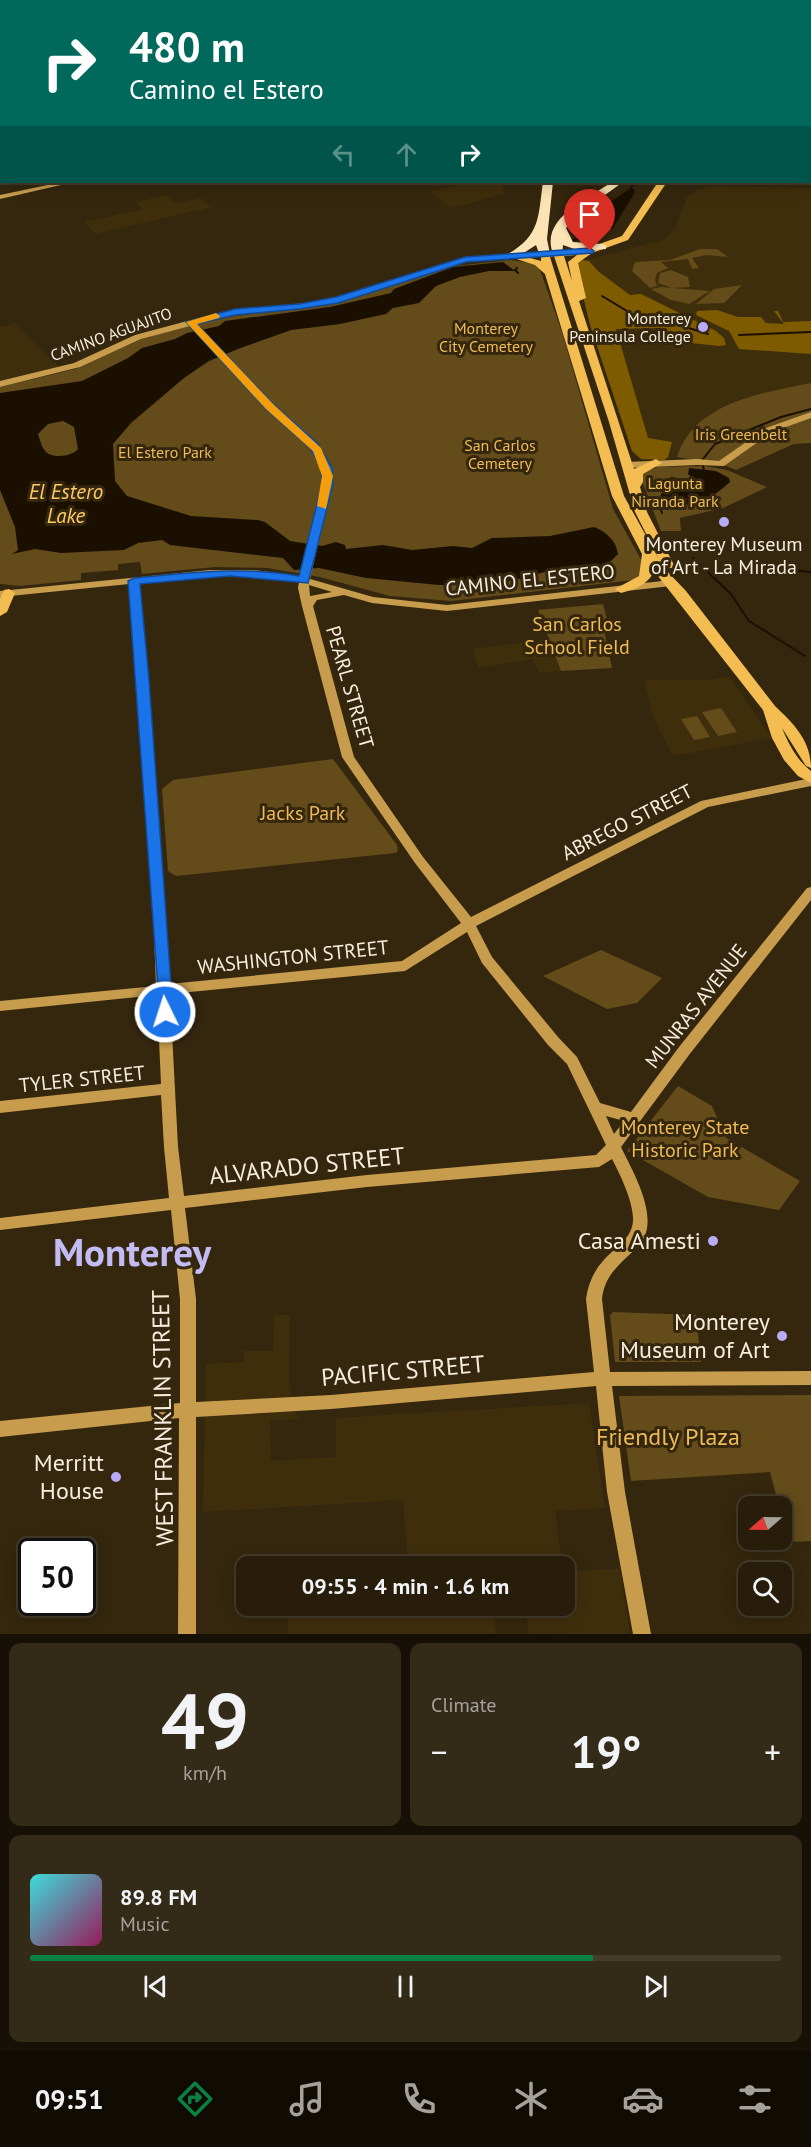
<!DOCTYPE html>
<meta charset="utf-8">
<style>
:root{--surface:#281d0a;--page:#342a18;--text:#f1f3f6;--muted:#a5a29c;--line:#443b2b;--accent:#0b8043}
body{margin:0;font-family:"PT Sans",sans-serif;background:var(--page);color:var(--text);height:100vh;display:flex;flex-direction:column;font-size:22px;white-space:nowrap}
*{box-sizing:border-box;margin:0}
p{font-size:20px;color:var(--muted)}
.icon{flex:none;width:33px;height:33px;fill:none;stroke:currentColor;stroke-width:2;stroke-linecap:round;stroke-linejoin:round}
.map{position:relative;height:1634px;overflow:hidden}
.sheet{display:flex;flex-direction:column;gap:9px;padding:9px;background:#161006;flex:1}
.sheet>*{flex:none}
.hud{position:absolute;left:0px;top:0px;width:812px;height:183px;box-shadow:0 3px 15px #0003,0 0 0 2px var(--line);background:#00695c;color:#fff;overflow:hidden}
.needle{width:39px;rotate:250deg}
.buttons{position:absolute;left:738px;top:1496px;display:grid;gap:12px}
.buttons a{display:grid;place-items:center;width:54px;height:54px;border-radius:12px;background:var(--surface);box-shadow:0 3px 15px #0003,0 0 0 2px var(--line);font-size:30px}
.speed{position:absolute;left:18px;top:1538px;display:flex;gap:12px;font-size:30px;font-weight:700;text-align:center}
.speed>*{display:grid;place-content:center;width:78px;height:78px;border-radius:50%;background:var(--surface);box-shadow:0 3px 15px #0003,0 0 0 2px var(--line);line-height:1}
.speed .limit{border:3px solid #111;border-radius:9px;background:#fff;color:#111}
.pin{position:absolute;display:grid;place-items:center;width:51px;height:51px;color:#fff;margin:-62px -26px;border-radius:50% 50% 50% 0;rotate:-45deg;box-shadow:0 0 6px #0007}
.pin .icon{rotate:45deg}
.me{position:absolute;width:66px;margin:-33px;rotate:356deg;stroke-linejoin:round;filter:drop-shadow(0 0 4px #0008)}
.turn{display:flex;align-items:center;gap:21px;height:126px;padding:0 30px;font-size:27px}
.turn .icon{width:78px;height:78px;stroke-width:2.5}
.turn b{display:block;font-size:42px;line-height:51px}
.lanes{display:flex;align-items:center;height:57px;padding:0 30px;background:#0003;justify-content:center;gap:30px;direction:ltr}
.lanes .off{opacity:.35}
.big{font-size:45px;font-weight:600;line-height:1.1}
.sheet .widget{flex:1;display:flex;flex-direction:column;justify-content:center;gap:9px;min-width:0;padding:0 21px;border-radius:12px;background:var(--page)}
.sheet .dial{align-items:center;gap:0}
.dial b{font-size:78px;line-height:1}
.song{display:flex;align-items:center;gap:18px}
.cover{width:72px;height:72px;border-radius:9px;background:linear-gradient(135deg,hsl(180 70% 55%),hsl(330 70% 35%))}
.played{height:6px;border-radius:3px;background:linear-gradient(90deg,var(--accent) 75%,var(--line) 75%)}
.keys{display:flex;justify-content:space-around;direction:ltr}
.heat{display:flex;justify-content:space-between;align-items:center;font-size:33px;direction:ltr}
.sheet .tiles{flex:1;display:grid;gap:9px;grid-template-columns:1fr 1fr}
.widget:last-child{grid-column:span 2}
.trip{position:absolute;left:236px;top:1556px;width:339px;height:60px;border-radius:12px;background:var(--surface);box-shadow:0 3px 15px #0003,0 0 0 2px var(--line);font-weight:600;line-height:60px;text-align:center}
.tab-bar{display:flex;height:96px;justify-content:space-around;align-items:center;background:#100c04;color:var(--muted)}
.tab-bar .icon{width:42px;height:42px}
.tab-bar .active{color:var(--accent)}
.tab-bar b{font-size:27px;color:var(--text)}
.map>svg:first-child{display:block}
</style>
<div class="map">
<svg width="811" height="1634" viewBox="0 0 811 1634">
<rect width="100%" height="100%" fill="#35270e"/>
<!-- built -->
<path fill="#3f2e0c" d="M 464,182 L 500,182 L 505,193 L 452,208 L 429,192 L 466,183 Z
M 712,186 L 811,188 L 811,383 L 733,403 L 708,415 L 684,442 L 677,457 L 656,463 L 634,455 L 575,263 L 665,239 L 676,226 L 687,197 L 697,190 Z
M 166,195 L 176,204 L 200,198 L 211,207 L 96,234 L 84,222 L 143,209 L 136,202 Z
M 15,323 L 61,369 L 0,382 L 0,327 Z
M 549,639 L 561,671 L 539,673 L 532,659 L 479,668 L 472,649 Z
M 729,676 L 772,738 L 673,756 L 653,717 L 644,680 L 713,680 Z
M 274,1315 L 290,1315 L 289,1385 L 298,1419 L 270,1421 L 271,1461 L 336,1457 L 336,1418 L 589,1403 L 605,1508 L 555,1511 L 562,1566 L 408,1566 L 403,1500 L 203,1512 L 206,1364 L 244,1362 L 244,1351 L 273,1351 Z
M 619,1568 L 630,1634 L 529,1634 L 525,1605 L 564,1605 L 564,1572 Z
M 288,1605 L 493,1605 L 496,1634 L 288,1634 Z"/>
<!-- green -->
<path fill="#634b1a" d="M 396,0 L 767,0 L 768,1 L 398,2 Z
M 700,249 L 717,249 L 728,257 L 706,255 L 692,258 L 699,268 L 692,269 L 688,259 L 661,262 L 668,268 L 657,273 L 655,280 L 657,286 L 650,288 L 632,271 L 635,262 L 670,260 Z
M 510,260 L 533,263 L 539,267 L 562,332 L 613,509 L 644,565 L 643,574 L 634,580 L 451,601 L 390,596 L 320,577 L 267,568 L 215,567 L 142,574 L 140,562 L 118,564 L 118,570 L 81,573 L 81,580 L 20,586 L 0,584 L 0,387 L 75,369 L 146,337 L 213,319 L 340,302 L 454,266 Z
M 671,270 L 688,277 L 690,287 L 672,288 L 658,283 L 660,273 Z
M 742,285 L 724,303 L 696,304 L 714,289 Z
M 661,287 L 710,291 L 689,304 L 671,300 L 651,289 Z
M 811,383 L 811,443 L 794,444 L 736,470 L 721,464 L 677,457 C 694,402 763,393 811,383 Z
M 705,466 L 727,470 L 767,487 L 723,508 L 680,518 L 681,531 L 661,531 L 643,484 L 642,472 L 658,467 Z
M 603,604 L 607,619 L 603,625 L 612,668 L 561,671 L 538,610 Z
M 721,708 L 737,732 L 718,736 L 702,712 Z
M 697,716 L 710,737 L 694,740 L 681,719 Z
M 333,759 L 397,845 L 398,850 L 396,853 L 176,876 L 168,871 L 162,789 L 173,780 Z
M 601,950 L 662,978 L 637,1003 L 607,1009 L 543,976 Z
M 678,1086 L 712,1106 L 726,1138 L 800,1181 L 779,1210 L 708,1197 L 627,1151 Z
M 613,1312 L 696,1315 L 701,1362 L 615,1362 L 610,1315 Z
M 811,1395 L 811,1541 L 795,1542 L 786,1536 L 782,1506 L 779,1506 L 770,1472 L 631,1481 L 619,1396 Z"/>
<!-- forest -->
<path fill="#7f5b00" d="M 581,260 L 589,261 L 599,272 L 630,295 L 641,294 L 716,331 L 724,338 L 726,345 L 719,346 L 663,340 L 659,328 L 616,329 L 648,438 L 672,442 L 668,457 L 664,460 L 641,459 L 632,451 L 590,325 L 575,263 Z
M 717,310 L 738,317 L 761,317 L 766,323 L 784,324 L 774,311 L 778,311 L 783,322 L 811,321 L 811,354 L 739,349 L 729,331 L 696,315 L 697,311 Z"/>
<!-- water -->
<path fill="#1b0f00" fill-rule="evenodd" d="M 631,188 L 635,190 L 634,194 L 613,228 L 587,235 L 585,231 L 608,209 L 607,204 Z
M 503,262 L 515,271 L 489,271 L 460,277 L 436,286 L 419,303 L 393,308 L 386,314 L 340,324 L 291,330 L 238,349 L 209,361 L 184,378 L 131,423 L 113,444 L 115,481 L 127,496 L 191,516 L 258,520 L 265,522 L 290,541 L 322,546 L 336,542 L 345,545 L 346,549 L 383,545 L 412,550 L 453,546 L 472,548 L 492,538 L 550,536 L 594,527 C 606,532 616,540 618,554 L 611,561 L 594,568 L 548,571 L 520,579 L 484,585 L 439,585 L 366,578 L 319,568 L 294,570 L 283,558 L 170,545 L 162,540 L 138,543 L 124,550 L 61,553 L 35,549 L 12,554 L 18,550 L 15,527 L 0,490 L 0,393 L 82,381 L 128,358 L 142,348 L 175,339 L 187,333 L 219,326 L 225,321 L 330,307 L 391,293 L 394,289 L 453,267 ZM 63,421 L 74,427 L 78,449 C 73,456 53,459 46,452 C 42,448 40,440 38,434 L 48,424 Z
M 689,468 L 716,471 L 729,478 L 730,482 C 709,501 688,512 660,499 L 661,494 L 667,490 L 667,479 L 672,477 L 691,482 L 695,480 L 688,474 Z"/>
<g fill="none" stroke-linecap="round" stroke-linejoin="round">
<!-- stream-far1 -->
<path stroke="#1b0f00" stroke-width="1.5" d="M 631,188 L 635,182"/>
<!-- stream -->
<path stroke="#1b0f00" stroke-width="2" d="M 570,242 L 587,235
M 517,268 L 515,270 L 518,273
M 602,296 L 637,317 L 669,322 L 708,334
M 739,335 L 811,332
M 703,459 L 715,444 L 781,417 L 811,409
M 703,466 L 704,470
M 662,513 L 660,506 L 667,502
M 693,558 L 731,594 L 749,621 L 805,656
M 760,567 L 811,572"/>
<!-- secondary -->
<path fill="#c79d4d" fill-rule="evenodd" d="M 298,0 L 304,0 L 306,2 L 299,2 Z
M 810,76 L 811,76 L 810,82 Z
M 62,182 L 74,182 L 0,199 L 0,195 Z
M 544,252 L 548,254 L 547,256 L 466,262 L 330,304 L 221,317 L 197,324 L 273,405 L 318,444 L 331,468 L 332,484 L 310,579 L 373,597 L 447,605 L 671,580 L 676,583 L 671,586 L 447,611 L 372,603 L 344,595 L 317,600 L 313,606 L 354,757 L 423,857 L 471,917 L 701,801 L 811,778 L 811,786 L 708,807 L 476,926 L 492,957 L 558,1037 L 577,1057 L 600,1103 L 631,1112 L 679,1047 L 807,888 L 811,887 L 811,900 L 689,1055 L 621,1147 C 633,1172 660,1217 641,1243 C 637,1248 632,1252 628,1256 C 614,1269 604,1280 602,1299 L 610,1372 L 811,1371 L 811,1385 L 612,1386 L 625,1492 L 651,1634 L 633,1634 L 607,1492 L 596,1386 L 331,1409 L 196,1417 L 196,1634 L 178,1634 L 179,1418 L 0,1437 L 0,1421 L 180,1403 L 180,1299 L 171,1210 L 0,1230 L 0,1218 L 169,1198 L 164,1147 L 161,1095 L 0,1113 L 0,1101 L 161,1084 L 157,995 L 0,1011 L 0,1001 L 156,986 L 152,887 L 129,584 L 0,597 L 0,591 L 210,570 L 254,570 L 301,576 L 322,484 L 321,468 L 311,447 L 267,409 L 190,326 L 141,339 L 80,367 L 0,387 L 0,381 L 74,363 L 135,335 L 191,320 L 221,313 L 329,300 L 465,258 ZM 210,576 L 254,576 L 299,582 L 298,588 L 302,606 L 342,757 L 415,863 L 461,923 L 402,961 L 169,984 L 164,887 L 139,583 ZM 309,585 L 332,592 L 310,596 ZM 467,932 L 482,963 L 548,1045 L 567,1064 L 606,1145 L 596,1155 L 367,1175 L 184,1196 L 178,1147 L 170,994 L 405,971 ZM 606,1116 L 624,1121 L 614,1134 ZM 612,1159 C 620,1174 634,1203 633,1221 C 632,1239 614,1248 603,1261 C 593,1272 588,1285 586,1299 L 594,1372 L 331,1395 L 196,1402 L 196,1299 L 185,1208 L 367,1187 L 599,1167 Z
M 811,412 L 811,418 L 772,432 L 724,466 L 697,465 L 626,468 L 621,465 L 626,462 L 697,459 L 719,461 L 766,428 Z"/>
<!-- primary -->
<path fill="#f4bd51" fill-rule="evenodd" d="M 658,182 L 667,182 L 628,240 L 592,253 L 578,263 L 586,298 L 579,301 L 634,469 L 656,459 L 662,463 L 643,474 L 643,482 L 640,487 L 647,512 L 674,565 L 672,568 L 664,568 L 686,591 L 775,706 C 794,724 811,741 811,768 L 806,766 L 782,728 C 789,745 797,760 811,771 L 811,783 L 798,776 L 784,760 L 772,738 L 763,710 L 654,571 C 648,585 635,589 621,593 L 615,589 L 639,576 L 642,554 L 612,496 L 545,274 L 535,265 L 507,256 L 512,253 L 541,261 L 541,252 L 585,249 L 622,236 ZM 577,255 L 568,262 L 572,281 L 564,256 ZM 554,256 L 609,422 L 635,512 L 660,561 L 624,496 L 550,257 Z
M 9,589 L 15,593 L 7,612 L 0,616 L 0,598 L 4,590 Z"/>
<!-- highway -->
<path fill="#fce3b5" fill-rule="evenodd" d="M 254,0 L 265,0 L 266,2 L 255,2 Z
M 275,0 L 285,0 L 286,2 L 276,2 Z
M 810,157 L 811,157 L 811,163 L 810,163 Z
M 810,170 L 811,170 L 811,176 L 810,176 Z
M 543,182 L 553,182 L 547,239 L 550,254 L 540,256 L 536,245 L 516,258 L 508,258 L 508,254 C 541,235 538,216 543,182 Z
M 612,182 L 623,182 L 580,213 L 566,228 L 573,242 L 602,244 L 606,245 L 606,249 L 580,251 L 563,245 L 562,256 L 554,256 C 537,219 588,199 612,182 Z"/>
</g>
<!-- route -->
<path fill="#1a73e8" stroke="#114b97" stroke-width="1.5" d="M 590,248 L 594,251 L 593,253 L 466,262 L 338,303 L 299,309 L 235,315 L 197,324 L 274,405 L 318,444 L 332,468 L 333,484 L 308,583 L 230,576 L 140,584 L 149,680 L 173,1012 L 165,1017 L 160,1016 L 128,581 L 134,578 C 190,573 243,566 299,576 L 322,484 L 321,468 L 310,448 L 266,409 L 186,322 L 235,309 L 299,304 L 336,297 L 465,257 Z"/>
<!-- slow -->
<path fill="#f59e0b" d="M 216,313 L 220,316 L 219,318 L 197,324 L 274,405 L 321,448 L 333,476 L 326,509 L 317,506 L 322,476 L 313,451 L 266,409 L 186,322 Z"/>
<!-- markers -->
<g fill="#b8abf7" stroke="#35270e" stroke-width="2">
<circle cx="703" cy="327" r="6"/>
<circle cx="724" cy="522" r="6"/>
<circle cx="713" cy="1241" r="6"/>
<circle cx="782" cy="1336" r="6"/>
<circle cx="116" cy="1477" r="6"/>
</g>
<g text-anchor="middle" stroke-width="6" stroke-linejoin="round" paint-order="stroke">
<!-- far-poi labels -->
<g font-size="16" fill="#f6edde" stroke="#35270e" text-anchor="end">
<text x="691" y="324">Monterey<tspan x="691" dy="18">Peninsula College</tspan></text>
</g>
<!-- far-park labels -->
<g font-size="16" fill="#efbb55" stroke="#35270e">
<text x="486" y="334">Monterey<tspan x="486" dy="18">City Cemetery</tspan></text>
<text x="741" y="440">Iris Greenbelt</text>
<text x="500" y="451">San Carlos<tspan x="500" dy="18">Cemetery</tspan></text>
<text x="165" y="458">El Estero Park</text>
<text x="675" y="489">Lagunta<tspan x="675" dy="18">Niranda Park</tspan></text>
</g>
<!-- far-street labels -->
<g font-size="16" fill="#f6edde" stroke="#35270e">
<text transform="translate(111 334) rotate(-20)" y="6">CAMINO AGUAJITO</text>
</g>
<!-- poi labels -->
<g font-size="20" fill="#f6edde" stroke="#35270e">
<text x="724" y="551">Monterey Museum<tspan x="724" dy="23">of Art - La Mirada</tspan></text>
</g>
<!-- street labels -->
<g font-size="20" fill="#f6edde" stroke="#35270e">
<text transform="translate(530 580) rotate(-6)" y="7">CAMINO EL ESTERO</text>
<text transform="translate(350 687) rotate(74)" y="7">PEARL STREET</text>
<text transform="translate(627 822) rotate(-27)" y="7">ABREGO STREET</text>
<text transform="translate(293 957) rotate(-6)" y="7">WASHINGTON STREET</text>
<text transform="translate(696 1006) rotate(-52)" y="7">MUNRAS AVENUE</text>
<text transform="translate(82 1079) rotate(-6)" y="7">TYLER STREET</text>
</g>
<!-- park labels -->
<g font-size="20" fill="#efbb55" stroke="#35270e">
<text x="577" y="631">San Carlos<tspan x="577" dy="23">School Field</tspan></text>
<text x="303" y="820">Jacks Park</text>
<text x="685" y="1134">Monterey State<tspan x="685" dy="23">Historic Park</tspan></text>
</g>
<!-- water labels -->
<g font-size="21" font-style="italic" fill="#fec963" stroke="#35270e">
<text x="66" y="499">El Estero<tspan x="66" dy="24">Lake</tspan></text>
</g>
<!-- near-street labels -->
<g font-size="24" fill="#f6edde" stroke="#35270e">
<text transform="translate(307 1166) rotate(-6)" y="8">ALVARADO STREET</text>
<text transform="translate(403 1371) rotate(-5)" y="8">PACIFIC STREET</text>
<text transform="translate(163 1418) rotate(-91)" y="8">WEST FRANKLIN STREET</text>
</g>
<!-- near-poi labels -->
<g font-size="24" fill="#f6edde" stroke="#35270e" text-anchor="end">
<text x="701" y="1249">Casa Amesti</text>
<text x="770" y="1330">Monterey<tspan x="770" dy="28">Museum of Art</tspan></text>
<text x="104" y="1471">Merritt<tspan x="104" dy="28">House</tspan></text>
</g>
<!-- near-park labels -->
<g font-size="24" fill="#efbb55" stroke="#35270e">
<text x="668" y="1445">Friendly Plaza</text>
</g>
<!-- near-town labels -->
<g font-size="39" font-weight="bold" fill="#c3bbf4" stroke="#35270e">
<text x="132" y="1266">Monterey</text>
</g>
</g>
</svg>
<div class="buttons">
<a><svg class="needle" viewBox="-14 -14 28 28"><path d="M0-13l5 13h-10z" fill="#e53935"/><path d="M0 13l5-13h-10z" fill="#a5a29c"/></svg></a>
<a><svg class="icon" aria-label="search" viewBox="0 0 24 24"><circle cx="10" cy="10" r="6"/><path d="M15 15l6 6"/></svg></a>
</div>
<div class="speed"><div class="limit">50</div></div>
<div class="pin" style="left:590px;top:251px;background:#d93025"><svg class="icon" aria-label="arrive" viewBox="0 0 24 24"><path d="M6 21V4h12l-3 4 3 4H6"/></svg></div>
<svg class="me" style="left:165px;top:1012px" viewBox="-20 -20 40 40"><circle r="17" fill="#1a73e8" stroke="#fff" stroke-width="3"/><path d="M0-11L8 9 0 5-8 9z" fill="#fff"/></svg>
<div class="trip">09:55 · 4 min · 1.6 km</div>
<div class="hud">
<div class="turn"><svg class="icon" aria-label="right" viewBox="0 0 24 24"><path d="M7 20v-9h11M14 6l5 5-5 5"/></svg><div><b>480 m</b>Camino el Estero</div></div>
<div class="lanes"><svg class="icon off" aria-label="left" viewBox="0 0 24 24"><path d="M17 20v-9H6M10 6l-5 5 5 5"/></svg><svg class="icon off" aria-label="ahead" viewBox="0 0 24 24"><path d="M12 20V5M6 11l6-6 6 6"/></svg><svg class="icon" aria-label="right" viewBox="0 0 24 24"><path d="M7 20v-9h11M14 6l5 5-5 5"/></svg></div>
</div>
</div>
<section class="sheet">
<div class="tiles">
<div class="widget dial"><b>49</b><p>km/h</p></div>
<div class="widget"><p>Climate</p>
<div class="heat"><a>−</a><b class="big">19°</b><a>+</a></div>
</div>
<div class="widget">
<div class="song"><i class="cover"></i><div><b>89.8 FM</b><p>Music</p></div></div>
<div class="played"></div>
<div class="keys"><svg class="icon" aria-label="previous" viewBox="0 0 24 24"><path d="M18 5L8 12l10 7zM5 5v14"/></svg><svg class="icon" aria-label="pause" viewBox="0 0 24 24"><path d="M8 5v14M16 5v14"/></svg><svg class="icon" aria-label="next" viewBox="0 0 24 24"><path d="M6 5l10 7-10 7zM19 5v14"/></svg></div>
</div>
</div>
</section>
<nav class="tab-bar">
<b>09:51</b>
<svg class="icon active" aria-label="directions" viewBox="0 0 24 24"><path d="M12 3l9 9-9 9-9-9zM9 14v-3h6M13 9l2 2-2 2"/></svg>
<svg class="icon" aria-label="music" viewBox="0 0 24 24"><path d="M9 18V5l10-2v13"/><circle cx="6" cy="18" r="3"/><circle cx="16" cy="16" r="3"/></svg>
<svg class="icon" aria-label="phone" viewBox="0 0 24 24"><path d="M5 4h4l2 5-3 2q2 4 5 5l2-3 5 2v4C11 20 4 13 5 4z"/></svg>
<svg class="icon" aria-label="climate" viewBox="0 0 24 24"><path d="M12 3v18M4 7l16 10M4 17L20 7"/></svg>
<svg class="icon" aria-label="car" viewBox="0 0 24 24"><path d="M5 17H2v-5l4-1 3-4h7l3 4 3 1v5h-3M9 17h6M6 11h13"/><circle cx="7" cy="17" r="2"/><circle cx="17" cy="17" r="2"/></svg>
<svg class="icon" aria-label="filters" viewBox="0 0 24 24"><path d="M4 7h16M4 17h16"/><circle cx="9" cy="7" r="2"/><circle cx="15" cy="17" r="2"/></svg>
</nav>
